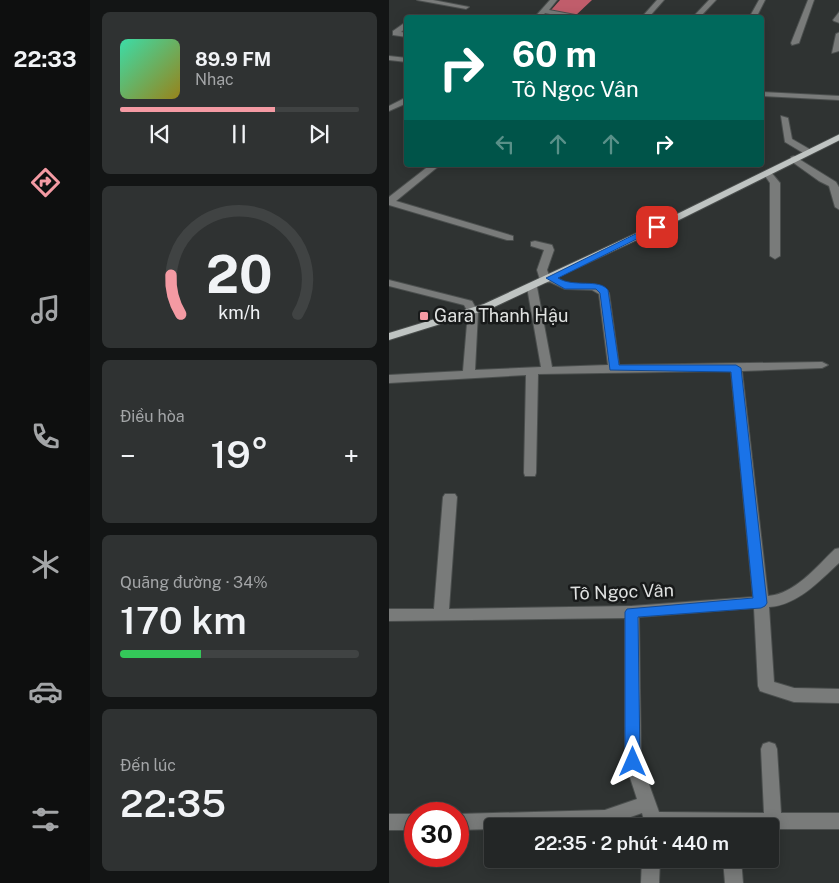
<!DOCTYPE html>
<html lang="vi">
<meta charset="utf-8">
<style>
:root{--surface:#232626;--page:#2f3232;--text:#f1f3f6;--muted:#a3a5a7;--line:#404343;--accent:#f49aa3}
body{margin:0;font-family:"Public Sans",sans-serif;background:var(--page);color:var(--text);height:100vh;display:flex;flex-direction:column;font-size:19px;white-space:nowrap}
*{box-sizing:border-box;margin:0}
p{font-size:16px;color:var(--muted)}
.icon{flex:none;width:28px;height:28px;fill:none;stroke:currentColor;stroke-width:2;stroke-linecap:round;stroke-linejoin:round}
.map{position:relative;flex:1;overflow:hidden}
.sheet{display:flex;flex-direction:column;gap:12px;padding:12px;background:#131515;width:299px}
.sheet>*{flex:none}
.top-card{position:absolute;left:15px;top:15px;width:360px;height:152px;border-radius:5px;box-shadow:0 2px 12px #0003,0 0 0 1px var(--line);background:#00695c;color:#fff;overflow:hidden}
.speed{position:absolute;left:15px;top:802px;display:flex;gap:10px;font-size:25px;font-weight:700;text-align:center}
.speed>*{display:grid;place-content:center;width:65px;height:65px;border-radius:50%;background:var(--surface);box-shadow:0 2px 12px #0003,0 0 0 1px var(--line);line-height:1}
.speed .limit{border:8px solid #d22;background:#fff;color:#111}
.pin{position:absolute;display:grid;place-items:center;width:42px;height:42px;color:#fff;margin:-21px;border-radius:10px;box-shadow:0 2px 8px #0006}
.me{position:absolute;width:55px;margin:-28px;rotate:0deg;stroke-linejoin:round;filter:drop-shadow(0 0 4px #0008)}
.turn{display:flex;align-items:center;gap:18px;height:105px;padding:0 25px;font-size:22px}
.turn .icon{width:65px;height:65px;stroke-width:2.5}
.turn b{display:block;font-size:35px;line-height:42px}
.lanes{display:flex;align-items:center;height:48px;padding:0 25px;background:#0003;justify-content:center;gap:25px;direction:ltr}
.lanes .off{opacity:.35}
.big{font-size:38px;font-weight:600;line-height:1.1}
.sheet .tile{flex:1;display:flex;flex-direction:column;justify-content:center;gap:8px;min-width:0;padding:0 18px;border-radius:8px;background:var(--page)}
.sheet .dial{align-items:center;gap:0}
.dial svg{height:130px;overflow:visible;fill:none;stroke:var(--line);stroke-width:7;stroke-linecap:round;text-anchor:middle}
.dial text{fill:var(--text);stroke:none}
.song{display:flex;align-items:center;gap:15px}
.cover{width:60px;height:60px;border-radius:8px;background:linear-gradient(135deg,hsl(160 70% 55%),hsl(50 70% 35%))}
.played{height:5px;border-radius:2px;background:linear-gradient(90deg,var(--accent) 65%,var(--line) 65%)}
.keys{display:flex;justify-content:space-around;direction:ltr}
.heat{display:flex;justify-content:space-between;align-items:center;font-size:28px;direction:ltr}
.charge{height:8px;border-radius:4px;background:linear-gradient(90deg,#34c759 34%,var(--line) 0)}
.trip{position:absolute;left:95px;top:818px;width:295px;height:50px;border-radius:5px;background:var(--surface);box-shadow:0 2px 12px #0003,0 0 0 1px var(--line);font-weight:600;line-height:50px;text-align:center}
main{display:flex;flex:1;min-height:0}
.tabs{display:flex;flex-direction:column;width:90px;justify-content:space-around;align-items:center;background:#0e0f0f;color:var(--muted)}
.tabs .icon{width:35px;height:35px}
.tabs .selected{color:var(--accent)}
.tabs b{font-size:22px;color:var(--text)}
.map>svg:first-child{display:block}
</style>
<main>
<nav class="tabs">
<b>22:33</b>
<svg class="icon selected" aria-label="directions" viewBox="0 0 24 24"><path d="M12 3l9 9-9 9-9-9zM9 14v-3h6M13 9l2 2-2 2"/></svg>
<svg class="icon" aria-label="music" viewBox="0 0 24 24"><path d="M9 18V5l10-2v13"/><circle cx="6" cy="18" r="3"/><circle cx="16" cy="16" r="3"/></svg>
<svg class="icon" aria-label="phone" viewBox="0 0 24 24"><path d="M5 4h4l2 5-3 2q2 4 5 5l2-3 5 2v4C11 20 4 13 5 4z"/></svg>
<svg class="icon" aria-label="climate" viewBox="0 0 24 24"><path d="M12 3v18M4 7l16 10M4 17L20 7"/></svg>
<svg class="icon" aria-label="car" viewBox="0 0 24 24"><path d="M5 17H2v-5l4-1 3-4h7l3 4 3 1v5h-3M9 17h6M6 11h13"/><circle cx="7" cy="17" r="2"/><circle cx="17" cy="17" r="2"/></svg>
<svg class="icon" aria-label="filters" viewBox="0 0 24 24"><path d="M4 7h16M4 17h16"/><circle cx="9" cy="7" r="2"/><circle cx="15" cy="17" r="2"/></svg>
</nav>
<section class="sheet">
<div class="tile">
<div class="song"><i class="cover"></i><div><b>89.9 FM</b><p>Nhạc</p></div></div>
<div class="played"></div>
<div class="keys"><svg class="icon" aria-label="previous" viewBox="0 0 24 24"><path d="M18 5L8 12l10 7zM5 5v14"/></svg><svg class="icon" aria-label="pause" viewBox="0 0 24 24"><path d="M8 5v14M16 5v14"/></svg><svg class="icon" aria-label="next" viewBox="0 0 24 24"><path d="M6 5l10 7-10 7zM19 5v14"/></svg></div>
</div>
<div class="tile dial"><svg viewBox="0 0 100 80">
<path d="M14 69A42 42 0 1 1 86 69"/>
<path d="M14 69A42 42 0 0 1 8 45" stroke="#f49aa3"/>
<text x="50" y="56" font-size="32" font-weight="700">20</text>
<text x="50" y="72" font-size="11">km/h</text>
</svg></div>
<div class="tile"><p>Điều hòa</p>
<div class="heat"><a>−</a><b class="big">19°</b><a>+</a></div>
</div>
<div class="tile"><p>Quãng đường · 34%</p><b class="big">170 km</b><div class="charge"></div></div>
<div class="tile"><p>Đến lúc</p><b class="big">22:35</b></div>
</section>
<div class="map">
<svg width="451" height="883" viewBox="0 0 451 883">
<rect width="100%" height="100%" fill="#2f3332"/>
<!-- water -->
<path fill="#c05d6b" d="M 171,0 L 203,0 L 185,17 L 155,18 Z"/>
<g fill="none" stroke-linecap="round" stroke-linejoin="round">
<!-- minor casing -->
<g stroke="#4b4f4e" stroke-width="2">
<path id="minor" d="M 28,0 L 44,0 L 80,7 L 77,9 Z
M 161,0 L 168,0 L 160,10 L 202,18 L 182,18 L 156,13 L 152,18 L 145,18 Z
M 268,0 L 275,0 L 259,18 L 252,18 Z
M 320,0 L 327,0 L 310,18 L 303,18 Z
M 370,0 L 376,0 L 367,18 L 360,18 Z
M 419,0 L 425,0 L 410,43 L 403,45 L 402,43 Z
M 451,11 L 451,23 L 445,21 L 444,20 Z
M 18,23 L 18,27 L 12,32 L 18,33 L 18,37 L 4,35 L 4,31 L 14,24 Z
M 451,32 L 450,51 L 443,53 L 447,34 Z
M 0,56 L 18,58 L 18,62 L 0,60 Z
M 372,92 L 451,96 L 451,100 L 372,96 Z
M 18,97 L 18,103 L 0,111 L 0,106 Z
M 392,116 L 399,118 L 403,139 L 422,150 L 422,154 L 416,154 L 396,142 Z
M 405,156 L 447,182 L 451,189 L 451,210 L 446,207 L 440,186 L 430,181 L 402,161 L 402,157 Z
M 41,165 L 51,165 L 7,201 L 124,236 L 124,240 L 118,240 L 0,205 L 0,197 Z
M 378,170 L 381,171 L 391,183 L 391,256 L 386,259 L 381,256 L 381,183 L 374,173 Z
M 146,241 L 163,245 L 165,250 L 158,270 L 160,275 C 167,275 171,281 178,283 C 194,288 209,278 220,293 L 230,365 L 433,362 L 439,365 L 433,368 L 353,371 L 379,596 C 406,594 427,567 446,549 L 451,548 L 451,562 C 430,581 409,605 380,607 L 385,682 L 405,688 L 451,689 L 451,703 L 405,702 L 371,691 L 369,686 L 365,608 L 250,617 L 252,762 L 270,812 L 375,813 L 372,749 L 374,744 L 380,742 L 386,744 L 388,749 L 392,813 L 451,813 L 451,829 L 381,829 L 381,826 L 254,826 L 255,820 L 253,813 L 216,826 L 104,826 L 104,829 L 69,830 L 69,814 L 216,810 L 248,799 L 236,762 L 236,618 L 0,621 L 0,609 L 45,609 L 54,497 L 56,494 L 66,494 L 68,497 L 60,609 L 243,606 L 364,597 L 342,371 L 149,374 L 147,473 L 146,476 L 136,476 L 135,473 L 137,375 L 0,383 L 0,375 L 74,371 L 79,312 L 75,305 L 0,286 L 0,280 L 83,301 L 89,312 L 86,370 L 152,367 L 138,287 L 143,284 L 148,287 L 163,367 L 219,365 L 210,294 L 203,290 L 176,289 L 161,282 L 152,283 L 148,270 L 155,250 L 142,246 L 142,242 Z
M 0,814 L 26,814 L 26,830 L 0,830 Z
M 253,859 L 271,859 L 270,883 L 252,883 Z
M 334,859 L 352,859 L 354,883 L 336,883 Z"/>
</g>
<!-- major casing -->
<g stroke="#4b4f4e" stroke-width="2">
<path id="major" d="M 451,134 L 451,140 L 288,221 L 103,308 L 0,340 L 0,333 L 95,304 L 282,217 Z"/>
</g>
<!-- minor -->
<use href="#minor" fill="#797b7a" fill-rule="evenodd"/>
<!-- major -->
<use href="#major" fill="#bfc4c2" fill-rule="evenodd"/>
</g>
<!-- route -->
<path fill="#1a73e8" stroke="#114b97" d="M 265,225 L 271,225 L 272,227 L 169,278 C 185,288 210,278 219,290 L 230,365 L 347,365 L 352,368 L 378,603 L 376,606 L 372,608 L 249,617 L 251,762 L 249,767 L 244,769 L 238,767 L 236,762 L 236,612 L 238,609 L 364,598 L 342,372 L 221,370 L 211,293 L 207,289 L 176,289 L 157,278 Z"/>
<!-- markers -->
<rect fill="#f49aa3" stroke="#181a1a" stroke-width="2" x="30" y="311" width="10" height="10" rx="2.5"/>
<g text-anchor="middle" stroke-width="5" stroke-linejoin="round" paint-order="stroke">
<!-- poi labels -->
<g font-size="18" fill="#dfe1e0" stroke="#181a1a" text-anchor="start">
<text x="45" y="322">Gara Thanh Hậu</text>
</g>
<!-- street labels -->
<g font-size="18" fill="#dfe1e0" stroke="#181a1a">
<text transform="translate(233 592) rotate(-2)" y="6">Tô Ngọc Vân</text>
</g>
</g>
</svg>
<div class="speed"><div class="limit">30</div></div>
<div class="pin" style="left:268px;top:227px;background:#d93025"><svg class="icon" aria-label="arrive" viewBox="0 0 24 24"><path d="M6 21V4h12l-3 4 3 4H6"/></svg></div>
<svg class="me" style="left:244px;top:762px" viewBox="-20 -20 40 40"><path d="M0-17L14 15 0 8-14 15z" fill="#1a73e8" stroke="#fff" stroke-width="4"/></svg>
<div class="trip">22:35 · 2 phút · 440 m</div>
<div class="top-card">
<div class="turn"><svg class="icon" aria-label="right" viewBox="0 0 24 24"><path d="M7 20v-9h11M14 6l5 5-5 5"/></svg><div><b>60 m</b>Tô Ngọc Vân</div></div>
<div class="lanes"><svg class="icon off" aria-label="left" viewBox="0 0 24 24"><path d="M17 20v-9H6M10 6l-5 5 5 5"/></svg><svg class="icon off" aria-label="ahead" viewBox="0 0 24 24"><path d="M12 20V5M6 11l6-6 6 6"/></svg><svg class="icon off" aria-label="ahead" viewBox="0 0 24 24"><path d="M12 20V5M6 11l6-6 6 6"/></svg><svg class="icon" aria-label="right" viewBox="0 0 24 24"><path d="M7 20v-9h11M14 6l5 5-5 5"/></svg></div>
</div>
</div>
</main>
